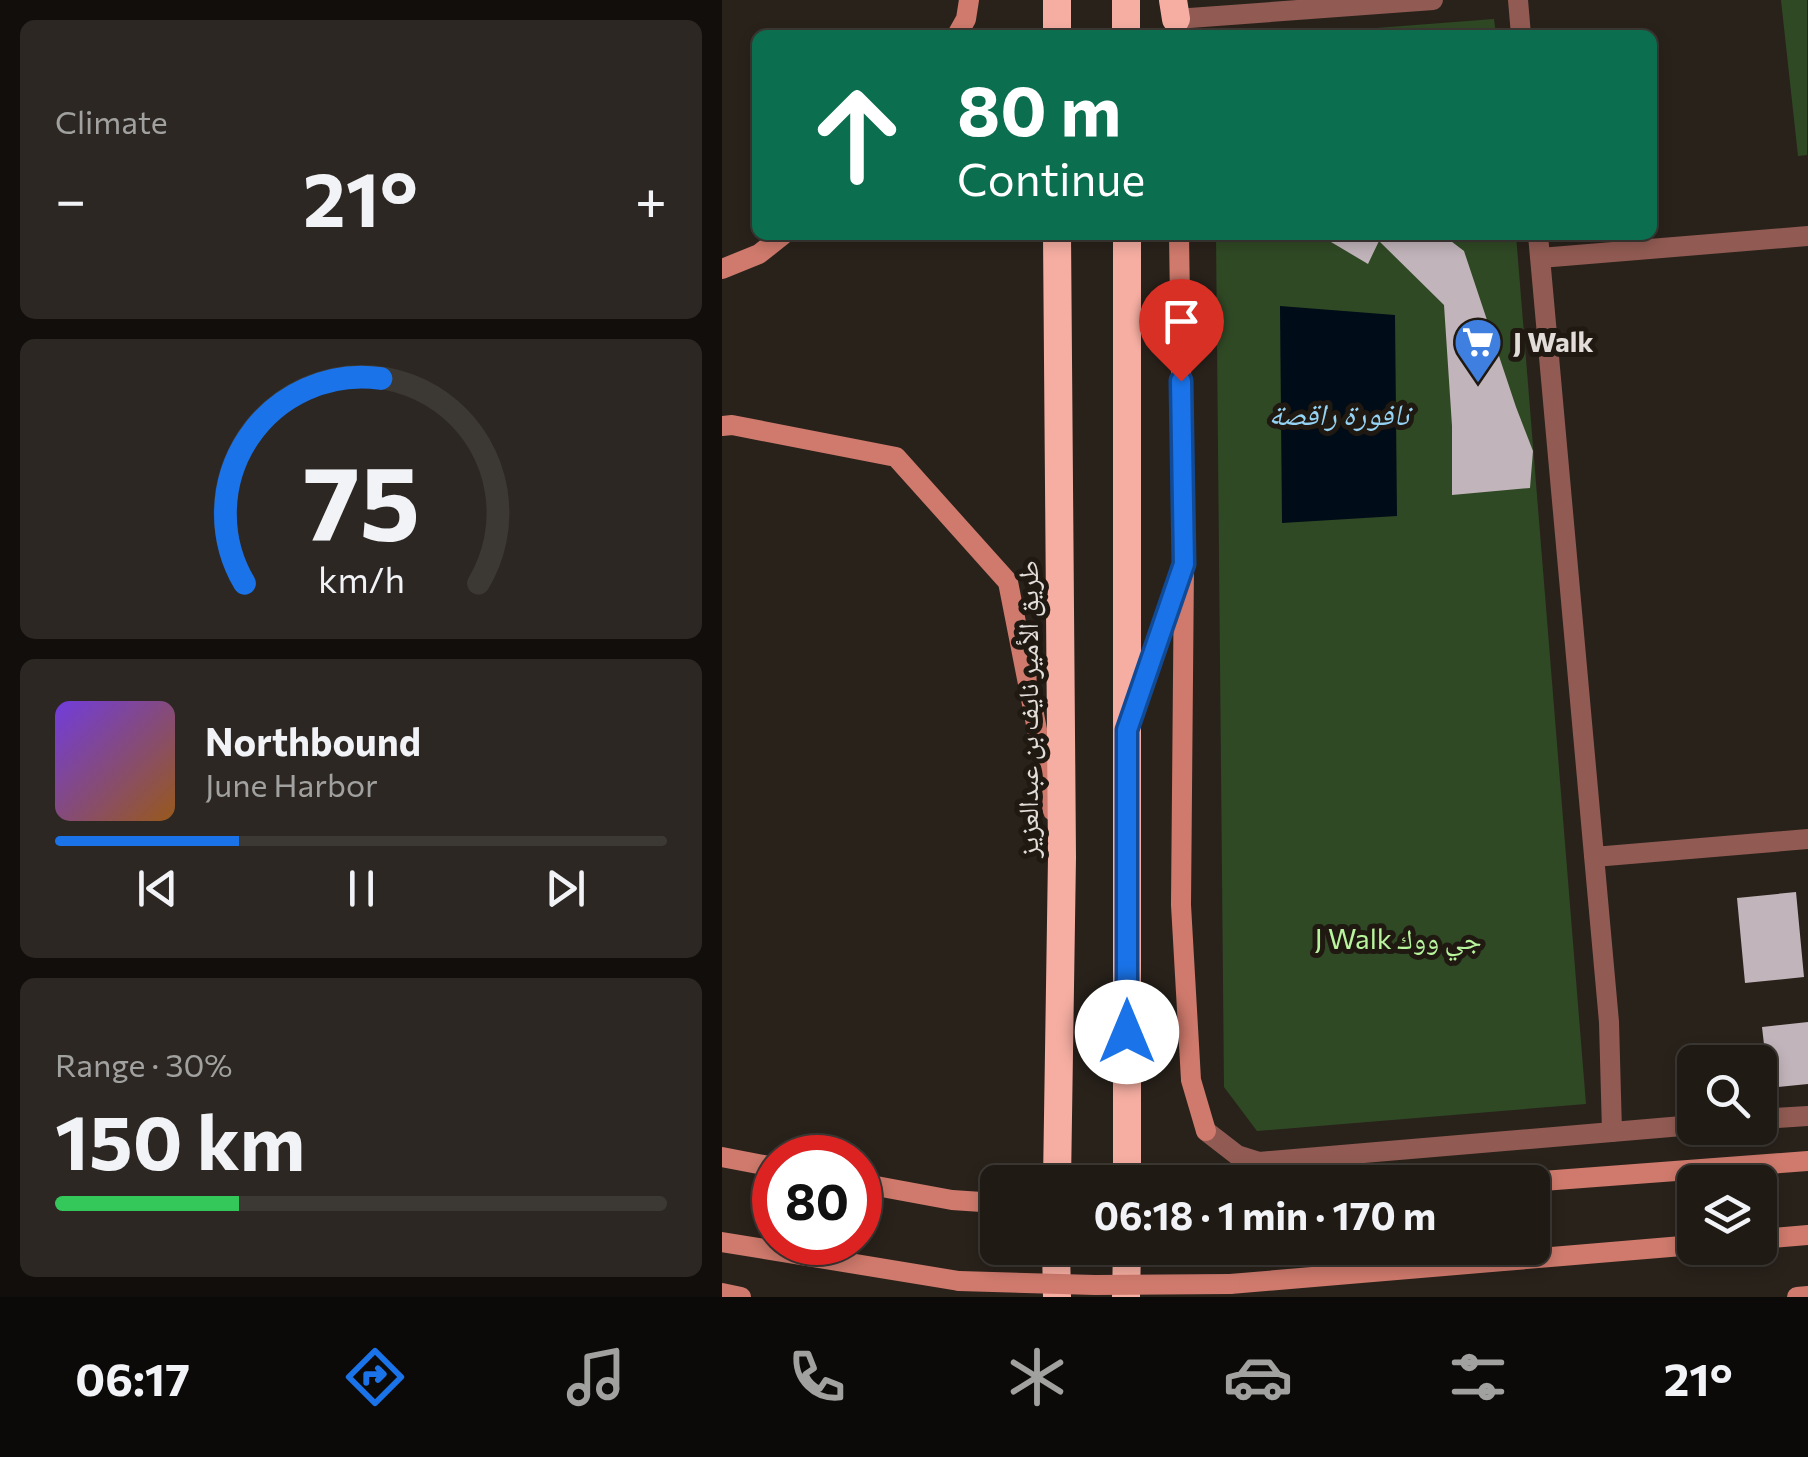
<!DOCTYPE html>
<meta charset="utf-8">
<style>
:root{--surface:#1f1a14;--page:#2c2722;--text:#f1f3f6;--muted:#a1a1a0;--line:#3c3834;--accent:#1a73e8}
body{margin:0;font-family:Commissioner,"Noto Naskh Arabic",sans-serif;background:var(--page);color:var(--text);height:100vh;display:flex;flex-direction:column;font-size:38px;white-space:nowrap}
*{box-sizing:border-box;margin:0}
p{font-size:32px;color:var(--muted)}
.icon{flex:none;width:55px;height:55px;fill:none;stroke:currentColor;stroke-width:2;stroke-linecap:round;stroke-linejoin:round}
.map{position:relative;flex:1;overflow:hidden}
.drawer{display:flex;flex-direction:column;gap:20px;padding:20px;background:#110e0b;width:722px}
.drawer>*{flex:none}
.banner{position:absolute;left:30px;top:30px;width:905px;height:210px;border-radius:15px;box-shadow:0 5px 15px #0003,0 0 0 2px var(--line);background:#0b6e4f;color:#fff;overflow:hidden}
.fabs{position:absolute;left:955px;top:1045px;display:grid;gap:20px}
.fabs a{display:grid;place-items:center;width:100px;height:100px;border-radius:15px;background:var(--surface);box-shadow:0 5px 15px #0003,0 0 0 2px var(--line);font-size:50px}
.speed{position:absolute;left:30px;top:1135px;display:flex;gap:20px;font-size:50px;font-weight:700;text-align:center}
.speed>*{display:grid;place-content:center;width:130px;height:130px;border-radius:50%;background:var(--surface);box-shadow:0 5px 15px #0003,0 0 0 2px var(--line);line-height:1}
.speed .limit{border:15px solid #d22;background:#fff;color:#111}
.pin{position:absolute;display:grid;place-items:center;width:85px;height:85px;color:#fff;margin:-102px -42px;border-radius:50% 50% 50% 0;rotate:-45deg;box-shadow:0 0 10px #0007}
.pin .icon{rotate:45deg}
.me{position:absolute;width:110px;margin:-55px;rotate:0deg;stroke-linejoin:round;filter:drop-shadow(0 0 8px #0008)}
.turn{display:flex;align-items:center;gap:35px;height:210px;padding:0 40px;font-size:45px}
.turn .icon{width:130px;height:130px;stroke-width:2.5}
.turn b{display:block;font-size:70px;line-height:85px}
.big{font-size:75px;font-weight:700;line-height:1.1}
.drawer .widget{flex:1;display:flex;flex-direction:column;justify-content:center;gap:15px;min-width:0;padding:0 35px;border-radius:15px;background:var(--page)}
.drawer .dial{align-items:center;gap:0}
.dial svg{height:260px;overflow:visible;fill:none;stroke:var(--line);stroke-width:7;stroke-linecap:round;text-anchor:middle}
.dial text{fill:var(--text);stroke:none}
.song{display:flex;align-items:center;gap:30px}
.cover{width:120px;height:120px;border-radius:15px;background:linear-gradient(135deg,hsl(260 70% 55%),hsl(30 70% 35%))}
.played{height:10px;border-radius:5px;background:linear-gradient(90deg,var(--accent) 30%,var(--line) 30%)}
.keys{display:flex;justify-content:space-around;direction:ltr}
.heat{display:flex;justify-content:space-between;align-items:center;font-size:55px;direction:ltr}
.charge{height:15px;border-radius:8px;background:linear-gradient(90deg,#34c759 30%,var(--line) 0)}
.trip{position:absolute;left:258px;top:1165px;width:570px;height:100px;border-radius:15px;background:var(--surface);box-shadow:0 5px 15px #0003,0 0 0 2px var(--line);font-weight:700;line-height:100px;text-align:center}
.dock{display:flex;height:160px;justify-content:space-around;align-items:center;background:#0c0a08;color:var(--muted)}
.dock .icon{width:70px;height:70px}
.dock .active{color:var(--accent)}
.dock b{font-size:45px;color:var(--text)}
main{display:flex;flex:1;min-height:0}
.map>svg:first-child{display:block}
</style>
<main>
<section class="drawer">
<div class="widget"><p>Climate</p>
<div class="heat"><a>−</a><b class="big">21°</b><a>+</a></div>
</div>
<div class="widget dial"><svg viewBox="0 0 100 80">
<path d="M14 69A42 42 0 1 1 86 69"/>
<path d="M14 69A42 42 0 0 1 56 6" stroke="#1a73e8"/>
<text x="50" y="56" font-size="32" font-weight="700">75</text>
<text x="50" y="72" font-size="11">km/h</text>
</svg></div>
<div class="widget">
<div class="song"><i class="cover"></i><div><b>Northbound</b><p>June Harbor</p></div></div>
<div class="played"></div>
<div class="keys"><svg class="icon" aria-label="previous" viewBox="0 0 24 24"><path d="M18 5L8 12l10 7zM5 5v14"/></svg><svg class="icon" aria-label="pause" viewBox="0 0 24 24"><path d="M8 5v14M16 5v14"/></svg><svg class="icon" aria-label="next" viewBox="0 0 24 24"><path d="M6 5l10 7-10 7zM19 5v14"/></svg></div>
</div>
<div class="widget"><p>Range · 30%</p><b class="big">150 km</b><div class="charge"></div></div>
</section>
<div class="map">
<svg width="1086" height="1297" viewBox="0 0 1086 1297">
<rect width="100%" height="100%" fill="#29221b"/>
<!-- green -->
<path fill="#304925" d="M 1059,0 L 1085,0 L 1085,155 L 1076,156 Z
M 772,19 L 774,35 L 486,35 L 486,33 L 628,30 Z
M 494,235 L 794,235 L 864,1104 L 535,1131 L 502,1087 Z"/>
<!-- water -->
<path fill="#000c17" d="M 558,306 L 673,315 L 675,516 L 560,523 Z"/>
<!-- building -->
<path fill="#c1b4ba" d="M 613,235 L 721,235 L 742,251 L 794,407 L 811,451 L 808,488 L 730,495 L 730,426 L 722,305 L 657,241 L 646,264 L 609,242 Z
M 1074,892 L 1082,977 L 1023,983 L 1015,898 Z
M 1086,1022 L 1086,1084 L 1047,1088 L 1040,1027 Z"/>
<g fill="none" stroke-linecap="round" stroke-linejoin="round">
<!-- minor -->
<path stroke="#915b53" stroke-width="20" d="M 796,0 L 799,35
M 454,19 L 711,0
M 816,235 L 887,1022 L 890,1132
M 818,258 L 1086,236
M 872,857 L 1086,839"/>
<!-- tertiary -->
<path stroke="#915b53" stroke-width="20" d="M 1038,1119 L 1086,1116
M 484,1131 L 515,1155 L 537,1162 L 972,1125"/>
<!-- secondary -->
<path stroke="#cf7a6c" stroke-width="20" d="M 235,35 L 244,19 L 247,0
M 457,235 L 462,564 L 459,905 L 469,1080 L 484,1131
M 0,269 L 37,254 L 61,235
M 0,426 L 10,425 L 174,457 L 286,582 L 331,811
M 410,714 L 456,580
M 0,1157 L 52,1167
M 807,1182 L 1086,1161
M 138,1183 L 230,1200 L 275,1203
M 1038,1239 L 1086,1235
M 0,1242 L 237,1281
M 508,1284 L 972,1245
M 0,1293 L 19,1297
M 1075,1297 L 1086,1296"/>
<!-- trunk -->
<path stroke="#f6aea2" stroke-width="28" d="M 335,0 L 335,35
M 404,0 L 404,35
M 451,0 L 454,19
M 405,235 L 405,1182
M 335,1182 L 340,857 L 335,235
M 334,1248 L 335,1297
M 404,1297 L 405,1248"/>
<!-- secondary-bridge -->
<path stroke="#cf7a6c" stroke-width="20" d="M 237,1281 L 373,1285 L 508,1284"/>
</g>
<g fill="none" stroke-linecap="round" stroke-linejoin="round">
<!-- route casing -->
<g stroke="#114b97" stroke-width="25">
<path id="route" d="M 405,1032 L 405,730 L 462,564 L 459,381"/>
</g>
<!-- route -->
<use href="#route" stroke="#1a73e8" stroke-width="18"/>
</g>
<!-- icons -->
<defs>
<g id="supermarket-pin" transform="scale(2.5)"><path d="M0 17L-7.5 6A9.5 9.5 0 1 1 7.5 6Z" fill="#3f7fe0" stroke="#1f1912"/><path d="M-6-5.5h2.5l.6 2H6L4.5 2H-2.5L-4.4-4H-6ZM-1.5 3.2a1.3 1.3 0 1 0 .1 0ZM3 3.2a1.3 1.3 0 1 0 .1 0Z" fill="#fff"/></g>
</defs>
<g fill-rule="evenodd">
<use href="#supermarket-pin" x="756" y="342"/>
</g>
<g text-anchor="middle" stroke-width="10" stroke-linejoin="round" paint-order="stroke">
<!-- poi labels -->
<g font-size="28" font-weight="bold" fill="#e2ddd9" stroke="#1f1912" text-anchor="start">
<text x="791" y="352">J Walk</text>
</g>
<!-- street labels -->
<g font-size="28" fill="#e2ddd9" stroke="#1f1912">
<text transform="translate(306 709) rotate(-90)" y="10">طريق الأمير نايف بن عبدالعزيز</text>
</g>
<!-- park labels -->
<g font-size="28" fill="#b8f59d" stroke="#1f1912">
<text x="676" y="949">J Walk جي ووك</text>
</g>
<!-- water labels -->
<g font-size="30" font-style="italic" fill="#95d3f4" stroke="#1f1912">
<text x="617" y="425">نافورة راقصة</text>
</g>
</g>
</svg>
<div class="fabs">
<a><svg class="icon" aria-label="search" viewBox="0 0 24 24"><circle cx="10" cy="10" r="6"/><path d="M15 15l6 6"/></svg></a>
<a><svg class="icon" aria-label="layers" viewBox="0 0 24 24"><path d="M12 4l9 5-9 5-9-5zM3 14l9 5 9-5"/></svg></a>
</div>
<div class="speed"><div class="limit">80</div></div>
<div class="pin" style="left:459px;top:381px;background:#d93025"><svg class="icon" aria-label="arrive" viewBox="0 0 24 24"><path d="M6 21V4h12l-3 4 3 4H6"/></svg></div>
<svg class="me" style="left:405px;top:1032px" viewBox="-20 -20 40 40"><circle r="19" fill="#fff"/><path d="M0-13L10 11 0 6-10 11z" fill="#1a73e8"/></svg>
<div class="trip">06:18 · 1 min · 170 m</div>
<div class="banner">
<div class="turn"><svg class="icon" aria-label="ahead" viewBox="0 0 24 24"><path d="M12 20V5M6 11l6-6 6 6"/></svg><div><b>80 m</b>Continue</div></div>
</div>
</div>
</main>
<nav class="dock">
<b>06:17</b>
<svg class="icon active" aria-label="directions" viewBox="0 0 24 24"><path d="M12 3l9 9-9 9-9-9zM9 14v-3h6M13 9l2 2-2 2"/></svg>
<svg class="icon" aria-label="music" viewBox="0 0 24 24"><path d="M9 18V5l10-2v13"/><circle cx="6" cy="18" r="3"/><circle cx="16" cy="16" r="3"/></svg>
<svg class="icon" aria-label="phone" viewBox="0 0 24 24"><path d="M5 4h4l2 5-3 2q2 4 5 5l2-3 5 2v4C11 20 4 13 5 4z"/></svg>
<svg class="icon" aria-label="climate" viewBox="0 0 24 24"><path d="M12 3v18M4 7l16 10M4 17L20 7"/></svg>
<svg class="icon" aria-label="car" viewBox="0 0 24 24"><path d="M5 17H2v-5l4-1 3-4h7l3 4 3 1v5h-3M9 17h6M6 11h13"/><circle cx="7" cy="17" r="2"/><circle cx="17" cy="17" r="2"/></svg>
<svg class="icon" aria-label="filters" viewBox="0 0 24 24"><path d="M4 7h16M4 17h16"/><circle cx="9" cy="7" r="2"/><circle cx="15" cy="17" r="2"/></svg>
<b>21°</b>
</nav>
